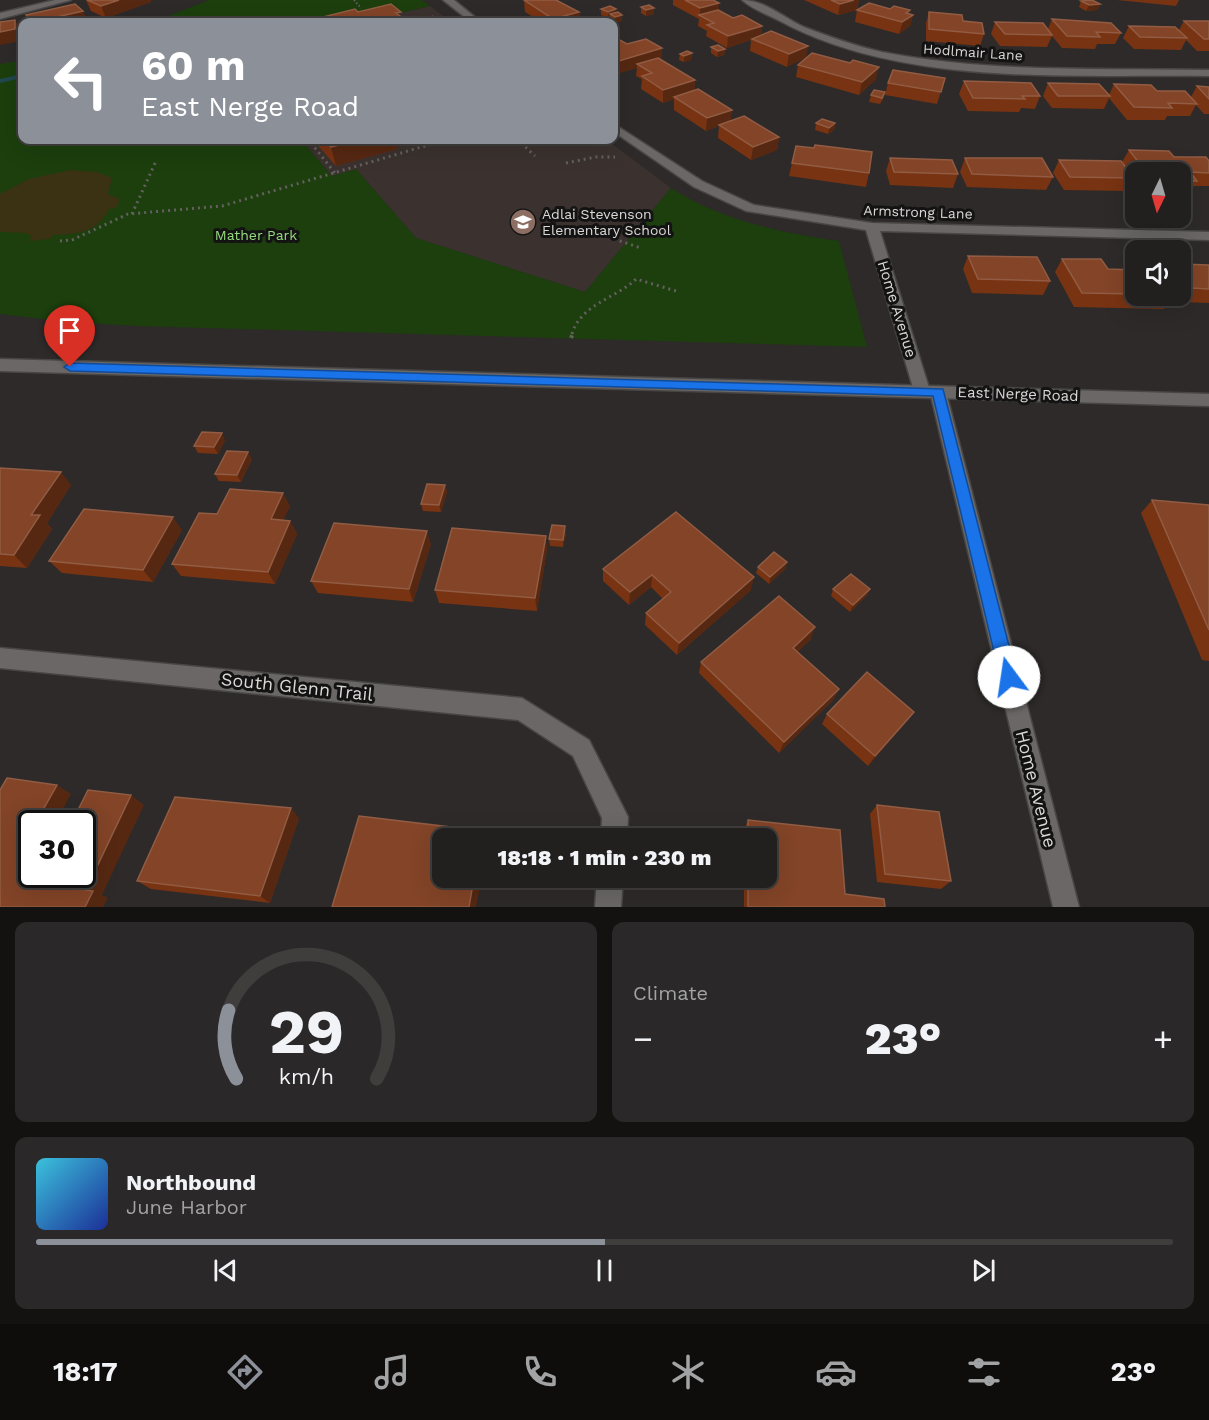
<!DOCTYPE html>
<meta charset="utf-8">
<style>
:root{--surface:#22201f;--page:#2a2828;--text:#f1f3f6;--muted:#a2a3a4;--line:#3f3e3d;--accent:#8c9099}
body{margin:0;font-family:"Work Sans",sans-serif;background:var(--page);color:var(--text);height:100vh;display:flex;flex-direction:column;font-size:22px;white-space:nowrap}
*{box-sizing:border-box;margin:0}
p{font-size:20px;color:var(--muted)}
.icon{flex:none;width:33px;height:33px;fill:none;stroke:currentColor;stroke-width:2;stroke-linecap:round;stroke-linejoin:round}
.map{position:relative;height:907px;overflow:hidden}
.sheet{display:flex;flex-direction:column;gap:15px;padding:15px;background:#131211;flex:1}
.sheet>*{flex:none}
.hud{position:absolute;left:18px;top:18px;width:600px;height:126px;border-radius:12px;box-shadow:0 6px 24px #0002,0 0 0 2px var(--line);background:#8c9099;color:#fff;overflow:hidden}
.needle{width:39px;rotate:185deg}
.tools{position:absolute;left:1125px;top:162px;display:grid;gap:12px}
.tools a{display:grid;place-items:center;width:66px;height:66px;border-radius:12px;background:var(--surface);box-shadow:0 6px 24px #0002,0 0 0 2px var(--line);font-size:30px}
.speed{position:absolute;left:18px;top:810px;display:flex;gap:12px;font-size:30px;font-weight:700;text-align:center}
.speed>*{display:grid;place-content:center;width:78px;height:78px;border-radius:50%;background:var(--surface);box-shadow:0 6px 24px #0002,0 0 0 2px var(--line);line-height:1}
.speed .limit{border:3px solid #111;border-radius:9px;background:#fff;color:#111}
.pin{position:absolute;display:grid;place-items:center;width:51px;height:51px;color:#fff;margin:-62px -26px;border-radius:50% 50% 50% 0;rotate:-45deg;box-shadow:0 0 6px #0007}
.pin .icon{rotate:45deg}
.me{position:absolute;width:66px;margin:-33px;rotate:346deg;stroke-linejoin:round;filter:drop-shadow(0 0 4px #0008)}
.turn{display:flex;align-items:center;gap:21px;height:126px;padding:0 24px;font-size:27px}
.turn .icon{width:78px;height:78px;stroke-width:2.5}
.turn b{display:block;font-size:42px;line-height:51px}
.big{font-size:45px;font-weight:800;line-height:1.1}
.sheet .widget{flex:1;display:flex;flex-direction:column;justify-content:center;gap:9px;min-width:0;padding:0 21px;border-radius:12px;background:var(--page)}
.sheet .dial{align-items:center;gap:0}
.dial svg{height:156px;overflow:visible;fill:none;stroke:var(--line);stroke-width:7;stroke-linecap:round;text-anchor:middle}
.dial text{fill:var(--text);stroke:none}
.song{display:flex;align-items:center;gap:18px}
.cover{width:72px;height:72px;border-radius:9px;background:linear-gradient(135deg,hsl(190 70% 55%),hsl(230 70% 35%))}
.played{height:6px;border-radius:3px;background:linear-gradient(90deg,var(--accent) 50%,var(--line) 50%)}
.keys{display:flex;justify-content:space-around;direction:ltr}
.heat{display:flex;justify-content:space-between;align-items:center;font-size:33px;direction:ltr}
.sheet .tiles{flex:1;display:grid;gap:15px;grid-template-columns:1fr 1fr}
.widget:last-child{grid-column:span 2}
.trip{position:absolute;left:432px;top:828px;width:345px;height:60px;border-radius:12px;background:var(--surface);box-shadow:0 6px 24px #0002,0 0 0 2px var(--line);font-weight:800;line-height:60px;text-align:center}
.dock{display:flex;height:96px;justify-content:space-around;align-items:center;background:#0e0d0c;color:var(--muted)}
.dock .icon{width:42px;height:42px}
.dock .current{color:var(--accent)}
.dock b{font-size:27px;color:var(--text)}
.map>svg:first-child{display:block}
</style>
<div class="map">
<svg width="1209" height="907" viewBox="0 0 1209 907">
<rect width="100%" height="100%" fill="#2d2a29"/>
<!-- built -->
<path fill="#3b322f" d="M 430,6 L 451,22 L 360,22 Z
M 301,140 L 607,140 L 671,188 L 585,292 L 416,238 L 357,170 L 332,176 Z"/>
<!-- green -->
<path fill="#1c3f0d" d="M 209,0 L 422,0 L 430,6 L 360,22 L 153,22 Z
M 22,60 L 22,140 L 301,140 L 332,176 L 356,169 L 416,238 L 585,292 L 671,188 C 720,220 782,233 839,241 L 867,347 L 137,326 L 68,322 L 0,314 L 0,64 Z"/>
<!-- sand -->
<path fill="#3a3212" d="M 71,170 L 97,172 L 112,178 L 108,194 L 120,199 L 116,208 L 109,209 C 97,233 78,234 53,235 L 50,239 L 30,241 L 31,236 L 25,233 L 0,232 L 0,194 L 29,179 Z"/>
<g fill="none" stroke-linecap="round" stroke-linejoin="round">
<!-- stream -->
<path fill="#21474f" fill-rule="evenodd" d="M 22,74 L 22,78 L 0,83 L 0,79 Z"/>
<!-- minor casing -->
<g stroke="#484645" stroke-width="3">
<path id="minor" d="M 55,0 L 71,0 L 0,19 L 0,13 Z
M 443,0 L 454,0 L 481,22 L 471,22 Z
M 742,0 C 765,0 784,18 804,27 C 830,37 855,46 882,52 C 989,73 1100,68 1209,70 L 1209,76 C 1071,74 902,88 778,20 C 766,14 752,9 742,0 Z
M 614,124 L 702,181 L 754,205 L 872,223 L 1209,232 L 1209,240 L 880,231 L 930,391 L 938,386 L 946,392 L 1079,907 L 1053,907 L 930,392 L 922,397 L 914,391 L 866,230 L 746,211 L 694,187 L 614,132 Z
M 0,648 L 522,698 L 589,740 L 628,817 L 627,838 L 601,838 L 602,818 L 573,756 L 518,720 L 0,668 Z
M 597,878 L 623,878 L 621,907 L 595,907 Z"/>
</g>
<!-- secondary casing -->
<g stroke="#484645" stroke-width="3">
<path id="secondary" d="M 0,359 L 1209,394 L 1209,406 L 0,371 Z"/>
</g>
<!-- path-far2 -->
<path stroke="#63605f" stroke-width="2" stroke-dasharray="1.5 2" stroke-linecap="butt" d="M 354,0 L 361,8
M 423,22 L 433,16
M 308,140 L 312,145
M 517,140 L 523,145
M 430,145 L 447,140"/>
<!-- path-far1 -->
<path stroke="#63605f" stroke-width="3" stroke-dasharray="2 4" stroke-linecap="butt" d="M 311,143 L 335,173
M 521,143 L 535,156
M 566,163 L 596,157 L 615,157
M 132,214 L 156,161
M 614,239 L 641,248
M 60,241 L 72,240 L 128,214 L 222,206 L 435,143
M 572,334 C 581,304 615,299 636,279 L 676,291"/>
<!-- path -->
<path stroke="#63605f" stroke-width="4" stroke-dasharray="3 4.5" stroke-linecap="butt" d="M 571,338 L 573,333"/>
<!-- minor -->
<use href="#minor" fill="#6a6766" fill-rule="evenodd"/>
<!-- secondary -->
<use href="#secondary" fill="#6a6766" fill-rule="evenodd"/>
</g>
<!-- wall -->
<path fill="#783312" d="M 86,0 L 151,0 L 151,2 L 106,18 L 91,11 Z
M 524,0 L 579,12 L 580,18 L 589,22 L 541,22 L 525,12 Z
M 673,0 L 713,0 L 718,10 L 733,18 L 762,26 L 761,35 L 808,46 L 787,67 L 750,51 L 751,40 L 727,48 L 706,36 L 707,31 L 698,26 L 699,19 L 673,5 Z
M 804,0 L 859,0 L 857,10 L 838,15 Z
M 1117,0 L 1179,0 L 1176,6 Z
M 1081,1 L 1100,4 L 1097,10 L 1086,11 L 1079,7 Z
M 641,7 L 654,14 L 646,16 L 641,13 Z
M 601,9 L 616,9 L 616,13 L 622,21 L 614,23 L 610,20 L 610,17 L 608,18 L 601,15 Z
M 890,9 L 910,10 L 909,14 L 913,15 L 910,26 L 899,34 L 855,22 L 857,10 Z
M 929,12 L 963,21 L 984,34 L 980,46 L 926,41 L 926,23 Z
M 1052,19 L 1121,33 L 1115,44 L 1097,44 L 1095,49 L 1062,48 L 1052,36 L 1047,47 L 1000,46 L 991,34 L 995,22 L 1048,29 Z
M 1184,21 L 1209,21 L 1209,51 L 1197,51 L 1186,40 L 1181,50 L 1134,49 L 1123,38 L 1129,26 L 1179,30 Z
M 614,39 L 627,44 L 662,48 L 661,59 L 695,80 L 694,91 L 732,110 L 730,121 L 779,137 L 777,150 L 751,160 L 718,138 L 719,126 L 706,131 L 674,110 L 674,99 L 663,103 L 641,89 L 642,79 L 636,76 L 637,68 L 619,73 L 614,70 Z
M 711,47 L 725,49 L 724,55 L 717,57 L 711,53 Z
M 692,53 L 691,60 L 684,62 L 679,60 L 680,54 Z
M 798,65 L 876,79 L 859,95 L 796,77 Z
M 945,78 L 937,104 L 885,95 L 888,83 Z
M 964,81 L 1040,96 L 1035,109 L 1021,108 L 1019,112 L 968,111 L 959,94 Z
M 1048,83 L 1109,95 L 1114,84 L 1191,97 L 1197,86 L 1209,87 L 1209,114 L 1204,114 L 1196,105 L 1190,116 L 1167,116 L 1165,120 L 1127,120 L 1109,98 L 1104,109 L 1052,108 L 1043,96 Z
M 885,92 L 883,99 L 880,104 L 869,102 L 871,95 Z
M 816,123 L 835,123 L 834,130 L 828,134 L 815,130 Z
M 313,140 L 414,140 L 396,145 L 397,149 L 336,166 Z
M 814,148 L 869,173 L 866,187 L 789,176 L 792,163 Z
M 1129,150 L 1209,161 L 1209,186 L 1194,186 L 1189,194 L 1180,194 L 1180,172 L 1136,172 L 1136,181 L 1134,179 L 1127,191 L 1064,190 L 1053,173 L 1059,160 L 1122,162 Z
M 890,158 L 958,174 L 953,188 L 890,185 L 886,171 Z
M 965,158 L 1053,177 L 1046,190 L 967,187 L 960,172 Z
M 968,256 L 1050,281 L 1043,295 L 972,293 L 963,269 Z
M 1062,259 L 1108,269 L 1136,270 L 1136,296 L 1173,296 L 1164,309 L 1074,307 L 1055,272 Z
M 1180,264 L 1209,265 L 1209,303 L 1181,302 L 1176,296 L 1180,296 Z
M 225,440 L 218,454 L 198,453 L 194,446 Z
M 252,459 L 241,482 L 219,481 L 215,474 Z
M 0,468 L 71,485 L 47,523 L 52,529 L 27,568 L 0,566 Z
M 445,485 L 447,492 L 441,512 L 423,511 L 421,504 Z
M 1152,500 L 1209,505 L 1209,661 L 1202,660 L 1141,513 Z
M 290,506 L 283,520 L 290,521 L 297,534 L 275,584 L 181,576 L 172,564 L 217,514 Z
M 676,512 L 751,590 L 677,655 L 645,625 L 646,613 L 663,599 L 651,587 L 629,605 L 603,581 L 603,569 Z
M 182,530 L 153,582 L 62,573 L 49,561 Z
M 566,533 L 563,547 L 550,546 L 549,539 Z
M 431,544 L 413,602 L 318,593 L 311,581 Z
M 547,549 L 537,611 L 439,603 L 435,590 Z
M 787,562 L 785,569 L 769,584 L 756,573 L 758,567 Z
M 833,589 L 867,595 L 850,612 L 831,596 Z
M 811,639 L 797,652 L 839,689 L 833,700 L 779,753 L 699,673 L 701,662 Z
M 827,714 L 906,722 L 868,766 L 822,724 Z
M 877,805 L 951,881 L 941,889 L 877,882 L 870,814 Z
M 299,818 L 270,903 L 151,889 L 137,881 Z
M 748,820 L 845,894 L 885,907 L 744,907 L 744,878 L 766,878 L 766,838 L 744,838 L 744,829 Z"/>
<!-- shaded-wall -->
<path fill="#562812" d="M 119,0 L 151,0 L 151,2 L 106,18 L 101,6 Z
M 854,0 L 859,0 L 857,10 L 838,15 L 840,4 Z
M 719,3 L 718,15 L 700,15 L 700,8 Z
M 1100,4 L 1097,10 L 1086,11 L 1089,5 Z
M 654,8 L 654,14 L 646,16 L 646,10 Z
M 616,9 L 616,15 L 610,14 L 610,17 L 608,18 L 608,12 Z
M 910,10 L 908,18 L 913,15 L 910,26 L 899,34 L 906,13 Z
M 83,11 L 88,22 L 35,22 Z
M 579,12 L 580,22 L 553,22 L 553,19 Z
M 622,15 L 622,21 L 614,23 L 615,17 Z
M 15,20 L 21,31 L 21,41 L 0,45 L 0,32 Z
M 762,26 L 761,38 L 752,39 L 751,40 L 727,48 L 728,36 Z
M 808,46 L 806,58 L 787,67 L 789,54 Z
M 662,48 L 661,60 L 637,64 L 637,68 L 619,73 L 619,61 Z
M 725,49 L 724,55 L 717,57 L 718,51 Z
M 692,53 L 691,60 L 684,62 L 684,56 Z
M 879,67 L 876,79 L 859,95 L 862,82 Z
M 695,80 L 694,93 L 674,97 L 674,99 L 663,103 L 663,90 Z
M 732,110 L 730,123 L 719,125 L 719,126 L 706,131 L 707,118 Z
M 835,123 L 834,130 L 828,134 L 829,128 Z
M 779,137 L 777,150 L 751,160 L 753,147 Z
M 360,140 L 414,140 L 396,145 L 397,149 L 336,166 L 331,147 Z
M 222,433 L 225,440 L 218,454 L 214,447 Z
M 248,452 L 252,459 L 241,482 L 237,475 Z
M 61,472 L 71,485 L 47,523 L 52,529 L 27,568 L 14,555 L 31,515 Z
M 445,485 L 447,492 L 441,512 L 439,505 Z
M 283,493 L 290,506 L 278,532 L 271,519 Z
M 173,517 L 182,530 L 153,582 L 143,570 Z
M 290,521 L 297,534 L 275,584 L 268,572 Z
M 565,526 L 566,533 L 563,547 L 563,540 Z
M 427,531 L 431,544 L 413,602 L 409,589 Z
M 546,536 L 547,549 L 537,611 L 535,598 Z
M 787,562 L 785,569 L 769,584 L 770,577 Z
M 652,575 L 651,587 L 629,605 L 630,592 Z
M 754,577 L 751,590 L 677,655 L 679,643 Z
M 870,589 L 867,595 L 850,612 L 853,605 Z
M 815,627 L 811,639 L 788,660 L 793,648 Z
M 839,689 L 833,700 L 779,753 L 784,742 Z
M 914,712 L 906,722 L 868,766 L 875,756 Z
M 57,785 L 71,794 L 55,824 L 35,824 Z
M 131,795 L 144,805 L 102,895 L 108,898 L 103,907 L 85,907 L 86,890 Z
M 291,808 L 299,818 L 270,903 L 260,896 Z
M 484,831 L 487,838 L 482,838 Z
M 474,878 L 482,878 L 476,907 L 469,907 Z"/>
<!-- building -->
<path fill="#834427" stroke="#915c43" stroke-width="1.5" d="M 87,0 L 119,0 L 101,6 Z
M 524,0 L 556,0 L 579,12 L 553,19 Z
M 685,0 L 713,0 L 719,3 L 700,8 Z
M 831,0 L 854,0 L 840,4 Z
M 1092,0 L 1100,4 L 1089,5 L 1081,1 Z
M 869,3 L 890,9 L 894,6 L 910,10 L 906,13 L 913,15 L 902,22 L 857,10 Z
M 75,4 L 83,11 L 35,22 L 33,22 L 26,15 Z
M 391,4 L 401,12 L 396,13 L 408,22 L 303,22 L 355,9 L 358,12 Z
M 649,5 L 654,8 L 646,10 L 641,7 Z
M 610,6 L 616,9 L 608,12 L 601,9 Z
M 718,10 L 733,18 L 742,15 L 762,26 L 728,36 L 707,25 L 714,23 L 699,15 Z
M 618,12 L 622,15 L 615,17 L 610,14 Z
M 929,12 L 962,15 L 963,21 L 982,23 L 984,34 L 929,29 Z
M 582,18 L 589,22 L 564,22 Z
M 1052,19 L 1111,23 L 1121,33 L 1096,32 L 1100,37 L 1067,36 Z
M 15,20 L 15,29 L 0,32 L 0,22 Z
M 1184,21 L 1209,21 L 1209,39 L 1204,39 Z
M 995,22 L 1043,23 L 1052,35 L 1005,34 Z
M 1129,26 L 1175,27 L 1187,38 L 1140,37 Z
M 771,31 L 808,46 L 789,54 L 752,39 Z
M 616,38 L 627,44 L 646,39 L 662,48 L 619,61 L 614,57 L 614,39 Z
M 718,45 L 725,49 L 718,51 L 711,47 Z
M 687,51 L 692,53 L 684,56 L 680,54 Z
M 812,53 L 850,63 L 853,60 L 879,67 L 862,82 L 798,65 Z
M 658,58 L 695,80 L 663,90 L 642,76 L 652,73 L 637,64 Z
M 893,70 L 945,78 L 941,92 L 888,83 Z
M 964,81 L 1031,83 L 1040,96 L 1022,96 L 1025,99 L 973,98 Z
M 1048,83 L 1099,84 L 1110,96 L 1058,96 Z
M 1114,84 L 1151,85 L 1157,91 L 1185,91 L 1197,104 L 1168,103 L 1172,108 L 1134,107 Z
M 1197,86 L 1209,87 L 1209,99 Z
M 698,89 L 732,110 L 707,118 L 674,97 Z
M 874,90 L 885,92 L 882,98 L 871,95 Z
M 744,116 L 779,137 L 753,147 L 719,125 Z
M 822,119 L 835,123 L 829,128 L 816,123 Z
M 324,140 L 360,140 L 331,147 Z
M 815,145 L 872,152 L 869,173 L 792,163 L 796,146 L 814,148 Z
M 1129,150 L 1169,151 L 1174,157 L 1206,157 L 1209,161 L 1209,173 L 1190,172 L 1197,181 L 1180,181 L 1180,172 L 1146,172 Z
M 890,158 L 952,160 L 958,174 L 894,172 Z
M 965,158 L 1042,158 L 1053,177 L 972,174 Z
M 1059,160 L 1121,161 L 1134,178 L 1070,177 Z
M 968,256 L 1037,257 L 1050,281 L 978,279 Z
M 1062,259 L 1101,259 L 1108,269 L 1136,270 L 1136,294 L 1082,293 Z
M 1180,264 L 1209,265 L 1209,289 L 1191,288 L 1180,275 Z
M 202,432 L 222,433 L 214,447 L 194,446 Z
M 227,451 L 248,452 L 237,475 L 215,474 Z
M 0,468 L 61,472 L 31,515 L 40,515 L 14,555 L 0,554 Z
M 427,484 L 445,485 L 439,505 L 421,504 Z
M 230,489 L 283,493 L 271,519 L 290,521 L 268,572 L 172,564 L 199,513 L 217,514 Z
M 1152,500 L 1209,505 L 1209,630 Z
M 84,509 L 173,517 L 143,570 L 49,561 Z
M 676,512 L 754,577 L 679,643 L 646,613 L 671,592 L 652,575 L 630,592 L 603,569 Z
M 334,523 L 427,531 L 409,589 L 311,581 Z
M 552,525 L 565,526 L 563,540 L 549,539 Z
M 452,528 L 546,536 L 535,598 L 435,590 Z
M 774,552 L 787,562 L 770,577 L 758,567 Z
M 851,574 L 870,589 L 853,605 L 833,589 Z
M 779,596 L 815,627 L 793,648 L 839,689 L 784,742 L 701,662 Z
M 867,672 L 914,712 L 875,756 L 827,714 Z
M 7,778 L 57,785 L 35,824 L 32,824 L 32,874 L 82,874 L 82,824 L 71,824 L 88,790 L 131,795 L 86,890 L 93,891 L 85,907 L 0,907 L 0,790 Z
M 175,797 L 291,808 L 260,896 L 137,881 Z
M 877,805 L 939,812 L 951,881 L 885,874 Z
M 359,816 L 484,831 L 482,838 L 442,838 L 442,878 L 474,878 L 469,907 L 332,907 Z
M 748,820 L 840,830 L 845,894 L 884,899 L 885,907 L 748,907 L 748,878 L 766,878 L 766,838 L 748,838 Z"/>
<!-- route -->
<path fill="#1a73e8" stroke="#114b97" stroke-width="1.5" d="M 70,363 L 943,389 L 1017,677 L 1015,683 L 1009,685 L 1003,683 L 1000,677 L 933,396 L 70,371 L 64,367 Z"/>
<!-- icons -->
<defs>
<g id="school-disc" transform="scale(1.35)"><circle r="9.5" fill="#8d6e63" stroke="#141313"/><path d="M0-5L7-2L0 1L-7-2ZM-4 1L0 2.5L4 1V4Q0 6-4 4Z" fill="#fff"/></g>
</defs>
<g fill-rule="evenodd">
<use href="#school-disc" x="523" y="222"/>
</g>
<g text-anchor="middle" stroke-width="6" stroke-linejoin="round" paint-order="stroke">
<!-- far-street labels -->
<g font-size="14" fill="#dbd9d8" stroke="#141313">
<text transform="translate(973 52) rotate(4)" y="5">Hodlmair Lane</text>
<text transform="translate(918 212) rotate(2)" y="5">Armstrong Lane</text>
</g>
<!-- far-poi labels -->
<g font-size="14" fill="#dbd9d8" stroke="#141313" text-anchor="start">
<text x="542" y="219">Adlai Stevenson<tspan x="542" dy="16">Elementary School</tspan></text>
</g>
<!-- far-park labels -->
<g font-size="14" fill="#94d97b" stroke="#141313">
<text x="256" y="240">Mather Park</text>
</g>
<!-- street labels -->
<g font-size="15" fill="#dbd9d8" stroke="#141313">
<text transform="translate(897 309) rotate(73)" y="5">Home Avenue</text>
<text transform="translate(1018 394) rotate(2)" y="5">East Nerge Road</text>
</g>
<!-- near-street labels -->
<g font-size="18" fill="#dbd9d8" stroke="#141313">
<text transform="translate(297 687) rotate(6)" y="6">South Glenn Trail</text>
<text transform="translate(1036 789) rotate(76)" y="6">Home Avenue</text>
</g>
</g>
</svg>
<div class="tools">
<a><svg class="needle" viewBox="-14 -14 28 28"><path d="M0-13l5 13h-10z" fill="#e53935"/><path d="M0 13l5-13h-10z" fill="#a2a3a4"/></svg></a>
<a><svg class="icon" aria-label="sound" viewBox="0 0 24 24"><path d="M4 9h4l5-4v14l-5-4H4zM17 9q2 3 0 6"/></svg></a>
</div>
<div class="speed"><div class="limit">30</div></div>
<div class="pin" style="left:70px;top:367px;background:#d93025"><svg class="icon" aria-label="arrive" viewBox="0 0 24 24"><path d="M6 21V4h12l-3 4 3 4H6"/></svg></div>
<svg class="me" style="left:1009px;top:677px" viewBox="-20 -20 40 40"><circle r="19" fill="#fff"/><path d="M0-13L10 11 0 6-10 11z" fill="#1a73e8"/></svg>
<div class="trip">18:18 · 1 min · 230 m</div>
<div class="hud">
<div class="turn"><svg class="icon" aria-label="left" viewBox="0 0 24 24"><path d="M17 20v-9H6M10 6l-5 5 5 5"/></svg><div><b>60 m</b>East Nerge Road</div></div>
</div>
</div>
<section class="sheet">
<div class="tiles">
<div class="widget dial"><svg viewBox="0 0 100 80">
<path d="M14 69A42 42 0 1 1 86 69"/>
<path d="M14 69A42 42 0 0 1 10 34" stroke="#8c9099"/>
<text x="50" y="56" font-size="32" font-weight="700">29</text>
<text x="50" y="72" font-size="11">km/h</text>
</svg></div>
<div class="widget"><p>Climate</p>
<div class="heat"><a>−</a><b class="big">23°</b><a>+</a></div>
</div>
<div class="widget">
<div class="song"><i class="cover"></i><div><b>Northbound</b><p>June Harbor</p></div></div>
<div class="played"></div>
<div class="keys"><svg class="icon" aria-label="previous" viewBox="0 0 24 24"><path d="M18 5L8 12l10 7zM5 5v14"/></svg><svg class="icon" aria-label="pause" viewBox="0 0 24 24"><path d="M8 5v14M16 5v14"/></svg><svg class="icon" aria-label="next" viewBox="0 0 24 24"><path d="M6 5l10 7-10 7zM19 5v14"/></svg></div>
</div>
</div>
</section>
<nav class="dock">
<b>18:17</b>
<svg class="icon current" aria-label="directions" viewBox="0 0 24 24"><path d="M12 3l9 9-9 9-9-9zM9 14v-3h6M13 9l2 2-2 2"/></svg>
<svg class="icon" aria-label="music" viewBox="0 0 24 24"><path d="M9 18V5l10-2v13"/><circle cx="6" cy="18" r="3"/><circle cx="16" cy="16" r="3"/></svg>
<svg class="icon" aria-label="phone" viewBox="0 0 24 24"><path d="M5 4h4l2 5-3 2q2 4 5 5l2-3 5 2v4C11 20 4 13 5 4z"/></svg>
<svg class="icon" aria-label="climate" viewBox="0 0 24 24"><path d="M12 3v18M4 7l16 10M4 17L20 7"/></svg>
<svg class="icon" aria-label="car" viewBox="0 0 24 24"><path d="M5 17H2v-5l4-1 3-4h7l3 4 3 1v5h-3M9 17h6M6 11h13"/><circle cx="7" cy="17" r="2"/><circle cx="17" cy="17" r="2"/></svg>
<svg class="icon" aria-label="filters" viewBox="0 0 24 24"><path d="M4 7h16M4 17h16"/><circle cx="9" cy="7" r="2"/><circle cx="15" cy="17" r="2"/></svg>
<b>23°</b>
</nav>
